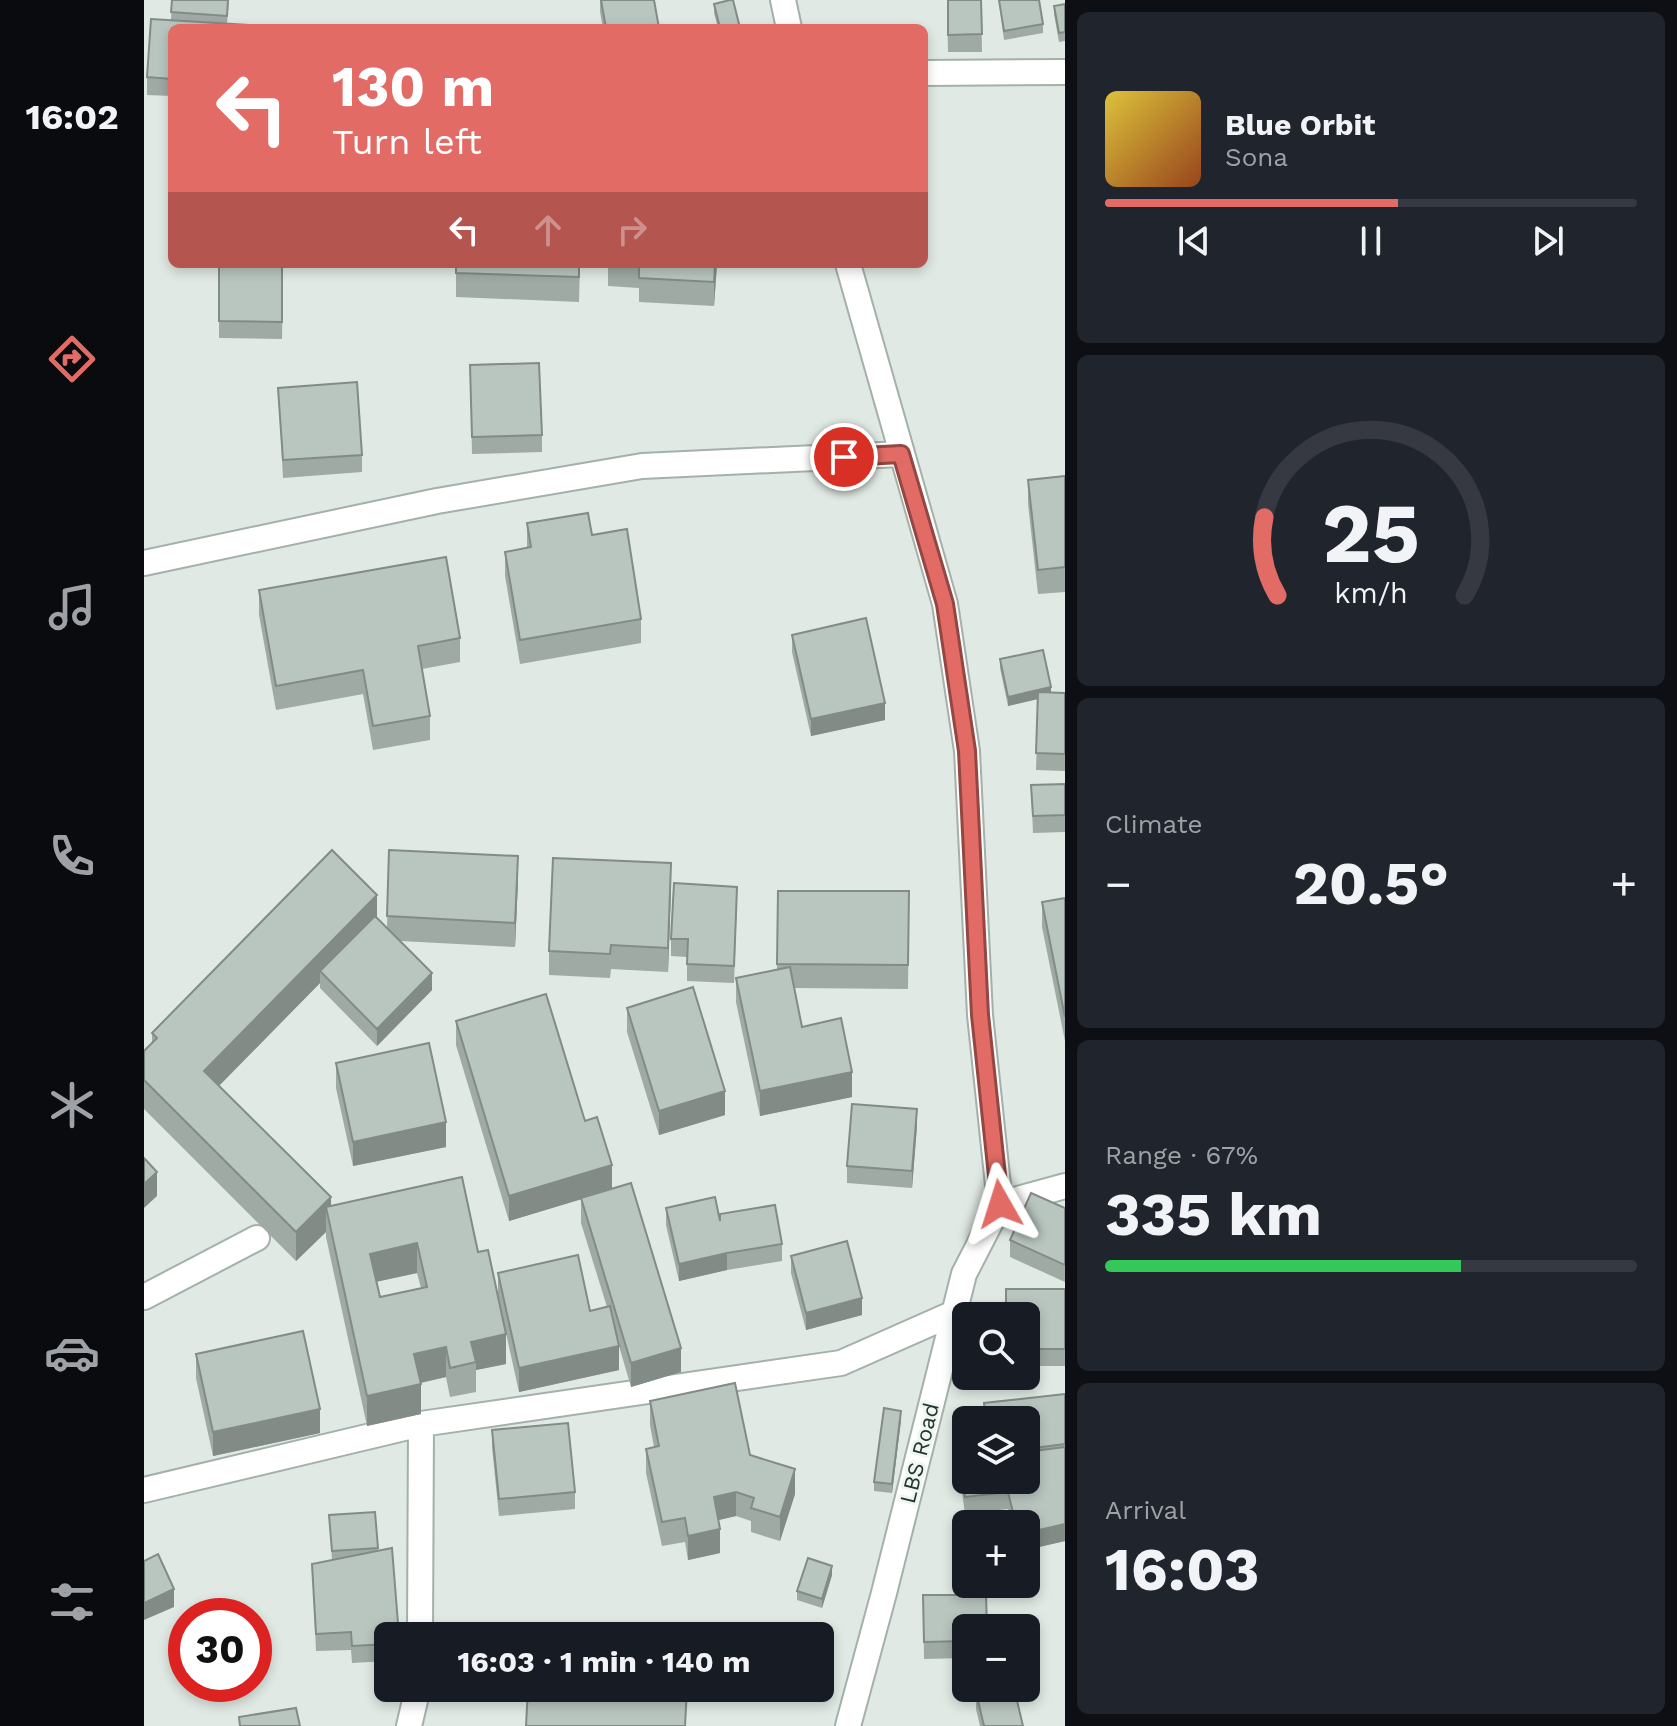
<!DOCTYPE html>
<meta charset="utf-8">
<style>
:root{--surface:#171b24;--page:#20242c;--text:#f1f3f6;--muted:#9ea1a6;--line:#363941;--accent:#e26b65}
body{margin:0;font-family:"Work Sans",sans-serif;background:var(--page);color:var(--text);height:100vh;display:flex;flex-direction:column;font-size:30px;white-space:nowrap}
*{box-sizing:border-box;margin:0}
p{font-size:26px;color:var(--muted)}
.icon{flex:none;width:44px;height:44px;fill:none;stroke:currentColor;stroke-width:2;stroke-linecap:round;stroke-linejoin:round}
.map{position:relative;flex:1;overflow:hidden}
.sheet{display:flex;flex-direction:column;gap:12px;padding:12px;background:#0d0f14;width:612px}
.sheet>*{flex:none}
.top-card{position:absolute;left:24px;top:24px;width:760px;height:244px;border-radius:12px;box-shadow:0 4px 12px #0003;background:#e26b65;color:#fff;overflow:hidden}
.tools{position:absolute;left:808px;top:1302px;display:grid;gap:16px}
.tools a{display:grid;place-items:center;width:88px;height:88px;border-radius:12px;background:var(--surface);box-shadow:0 4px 12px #0003;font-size:40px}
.speed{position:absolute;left:24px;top:1598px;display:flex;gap:16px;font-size:40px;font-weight:700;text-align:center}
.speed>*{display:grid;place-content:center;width:104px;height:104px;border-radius:50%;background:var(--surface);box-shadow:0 4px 12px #0003;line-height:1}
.speed .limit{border:12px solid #d22;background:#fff;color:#111}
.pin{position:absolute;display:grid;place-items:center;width:68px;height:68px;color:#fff;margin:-34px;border:4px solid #fff;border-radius:50%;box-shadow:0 2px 8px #0007}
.me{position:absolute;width:88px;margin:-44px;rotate:354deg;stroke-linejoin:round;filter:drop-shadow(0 0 6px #0008)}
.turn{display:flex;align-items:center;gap:28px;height:168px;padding:0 32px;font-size:36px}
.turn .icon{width:104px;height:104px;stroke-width:2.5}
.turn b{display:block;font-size:56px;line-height:68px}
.lanes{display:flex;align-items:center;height:76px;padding:0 32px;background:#0003;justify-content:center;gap:40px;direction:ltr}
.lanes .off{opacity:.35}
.big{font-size:60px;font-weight:700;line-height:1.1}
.sheet .widget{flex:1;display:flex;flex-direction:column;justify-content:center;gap:12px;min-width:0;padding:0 28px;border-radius:12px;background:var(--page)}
.sheet .dial{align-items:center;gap:0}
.dial svg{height:208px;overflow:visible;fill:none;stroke:var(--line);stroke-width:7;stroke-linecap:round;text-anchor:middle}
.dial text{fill:var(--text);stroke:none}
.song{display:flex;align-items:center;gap:24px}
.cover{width:96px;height:96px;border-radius:12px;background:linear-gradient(135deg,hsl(50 70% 55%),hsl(20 70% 35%))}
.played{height:8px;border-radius:4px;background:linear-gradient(90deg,var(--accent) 55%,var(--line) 55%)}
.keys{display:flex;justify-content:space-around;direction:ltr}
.heat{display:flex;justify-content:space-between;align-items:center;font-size:44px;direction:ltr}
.charge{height:12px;border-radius:6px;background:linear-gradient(90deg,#34c759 67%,var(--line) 0)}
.trip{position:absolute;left:230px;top:1622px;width:460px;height:80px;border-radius:12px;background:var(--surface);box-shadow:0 4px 12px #0003;font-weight:700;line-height:80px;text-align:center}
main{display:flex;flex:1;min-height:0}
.tab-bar{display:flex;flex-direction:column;width:144px;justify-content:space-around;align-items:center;background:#090b0e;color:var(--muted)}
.tab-bar .icon{width:56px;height:56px}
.tab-bar .active{color:var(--accent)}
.tab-bar b{font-size:36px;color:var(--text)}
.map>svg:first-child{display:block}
</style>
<main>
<nav class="tab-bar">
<b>16:02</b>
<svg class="icon active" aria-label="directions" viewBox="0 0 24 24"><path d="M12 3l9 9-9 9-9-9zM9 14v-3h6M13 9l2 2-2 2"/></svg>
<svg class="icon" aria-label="music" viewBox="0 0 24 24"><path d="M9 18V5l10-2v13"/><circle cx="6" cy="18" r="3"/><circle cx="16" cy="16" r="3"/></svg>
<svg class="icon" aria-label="phone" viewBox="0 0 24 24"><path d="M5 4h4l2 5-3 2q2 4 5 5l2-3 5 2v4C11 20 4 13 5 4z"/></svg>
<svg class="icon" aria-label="climate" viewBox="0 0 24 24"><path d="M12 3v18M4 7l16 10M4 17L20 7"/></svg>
<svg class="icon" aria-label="car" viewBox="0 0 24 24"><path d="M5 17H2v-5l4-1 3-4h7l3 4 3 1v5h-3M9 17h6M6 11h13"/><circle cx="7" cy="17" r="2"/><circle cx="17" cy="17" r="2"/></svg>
<svg class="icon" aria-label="filters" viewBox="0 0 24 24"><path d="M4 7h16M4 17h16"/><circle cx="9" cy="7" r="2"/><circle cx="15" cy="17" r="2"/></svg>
</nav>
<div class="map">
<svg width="921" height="1726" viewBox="0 0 921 1726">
<rect width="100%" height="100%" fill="#e0e9e3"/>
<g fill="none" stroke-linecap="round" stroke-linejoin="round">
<!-- street casing -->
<g stroke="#a4b0a9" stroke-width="28">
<path id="street" d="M 639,0 L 645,28
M 780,73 L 921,72
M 704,264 L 801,604 L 823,751 L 836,1015 L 856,1204
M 0,563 L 293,501 L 498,466 L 757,454
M 0,1297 L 113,1238
M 0,1490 L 277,1424 L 697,1363 L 810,1313
M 276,1636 L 277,1424
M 265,1726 L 274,1688
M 704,1726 L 740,1593 L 820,1274 L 856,1204 L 921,1186"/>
</g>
<!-- street -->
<use href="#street" stroke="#fff" stroke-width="24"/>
</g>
<!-- wall -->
<path fill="#9faaa4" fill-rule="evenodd" d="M 28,0 L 85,0 L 83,23 L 28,28 L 28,96 L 3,95 L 3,77 L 27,20 Z
M 456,0 L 510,0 L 515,28 L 459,28 L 456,12 Z
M 803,0 L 837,0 L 838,52 L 804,52 Z
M 855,0 L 899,24 L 899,33 L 860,40 Z
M 570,4 L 596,28 L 574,28 L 570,13 Z
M 921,4 L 921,41 L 915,42 L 910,14 L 910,6 Z
M 75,264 L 139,264 L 138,339 L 75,338 Z
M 312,264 L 436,264 L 435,302 L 312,297 Z
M 464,264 L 573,264 L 570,306 L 495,302 L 495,288 L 464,286 Z
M 326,365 L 398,435 L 398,452 L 328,454 Z
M 134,388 L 218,455 L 218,472 L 139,478 Z
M 921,476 L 921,592 L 894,594 L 884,504 L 884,480 Z
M 383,523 L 448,535 L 497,619 L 497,643 L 376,664 L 361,576 L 361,552 L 383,548 Z
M 115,590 L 316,638 L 316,662 L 278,669 L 286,716 L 286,740 L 229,750 L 219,694 L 132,710 L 115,615 Z
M 648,635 L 741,720 L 667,736 L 648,652 Z
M 856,659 L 907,693 L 921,693 L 921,771 L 892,770 L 894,698 L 864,706 L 856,668 Z
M 921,784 L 921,832 L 889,833 L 887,785 Z
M 245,850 L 374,880 L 371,947 L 256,941 L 288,990 L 233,1046 L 176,988 L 176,983 L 75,1086 L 187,1206 L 334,1252 L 362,1364 L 332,1370 L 332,1392 L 306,1397 L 302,1377 L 277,1383 L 277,1414 L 223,1426 L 182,1237 L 182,1232 L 152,1261 L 0,1109 L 0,1051 L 8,1043 L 8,1033 L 233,919 L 243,928 ZM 273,1273 L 277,1288 L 236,1297 L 232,1282 Z
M 527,887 L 524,972 L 467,969 L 466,978 L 405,975 L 405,951 Z
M 634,891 L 765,891 L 764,989 L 650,988 L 658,1027 L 708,1097 L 616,1116 L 592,1002 L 592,978 L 633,969 Z
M 921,898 L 921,1041 L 898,927 L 898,902 Z
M 593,904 L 590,983 L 543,981 L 543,957 L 527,956 L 527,939 Z
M 483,1008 L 581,1115 L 515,1135 L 483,1032 Z
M 312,1021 L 441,1121 L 537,1372 L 487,1387 L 475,1346 L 475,1370 L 375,1392 L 354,1297 L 354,1273 L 446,1311 L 463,1307 L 437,1223 L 437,1199 L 365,1221 L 312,1045 Z
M 192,1063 L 302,1147 L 209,1166 L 192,1088 Z
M 773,1126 L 768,1188 L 703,1183 L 703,1166 Z
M 522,1208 L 576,1221 L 638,1244 L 638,1261 L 583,1270 L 535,1281 L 522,1225 Z
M 921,1208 L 921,1282 L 866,1257 L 866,1240 Z
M 647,1256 L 718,1315 L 662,1330 L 647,1273 Z
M 921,1289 L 921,1366 L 882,1366 L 882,1316 Z
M 52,1354 L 176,1433 L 69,1456 L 52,1378 Z
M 921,1394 L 921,1541 L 882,1550 L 882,1524 L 868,1524 L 864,1509 L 821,1514 L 816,1477 L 816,1460 L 882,1480 L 882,1420 L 840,1420 L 840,1403 Z
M 506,1401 L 606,1455 L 651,1494 L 636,1541 L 607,1532 L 607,1521 L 592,1516 L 575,1520 L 576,1553 L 544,1560 L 541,1542 L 518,1546 L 502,1473 L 502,1449 L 510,1447 L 506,1425 Z
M 757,1420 L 748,1493 L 730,1491 L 730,1482 Z
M 348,1430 L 431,1492 L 431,1509 L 355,1516 L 348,1447 Z
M 231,1512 L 234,1551 L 244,1636 L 244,1661 L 208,1663 L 207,1650 L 172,1651 L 168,1564 L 188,1560 L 185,1515 Z
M 688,1575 L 678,1608 L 653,1600 L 653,1591 Z
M 779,1595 L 822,1628 L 822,1658 L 780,1659 Z
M 832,1692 L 879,1726 L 836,1726 L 832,1709 Z"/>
<!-- shaded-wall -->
<path fill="#828b86" d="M 571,264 L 573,264 L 570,306 L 570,282 Z
M 907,687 L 907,696 L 864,706 L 864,697 Z
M 741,703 L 741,720 L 667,736 L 667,719 Z
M 374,856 L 374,880 L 371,947 L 371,923 Z
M 527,863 L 527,887 L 524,972 L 524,948 Z
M 233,895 L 233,925 L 176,971 L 176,983 L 60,1101 L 60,1071 Z
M 288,973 L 288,990 L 233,1046 L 233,1029 Z
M 708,1072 L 708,1097 L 616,1116 L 616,1091 Z
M 581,1091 L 581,1115 L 515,1135 L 515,1111 Z
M 773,1109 L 773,1126 L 768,1188 L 768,1171 Z
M 302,1122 L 302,1147 L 209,1166 L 209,1142 Z
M 468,1165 L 468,1190 L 365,1221 L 365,1196 Z
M 13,1172 L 13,1196 L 0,1208 L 0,1184 Z
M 187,1197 L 187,1227 L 182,1207 L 182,1232 L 152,1261 L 152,1232 Z
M 273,1243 L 273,1273 L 226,1283 L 226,1254 Z
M 583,1253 L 583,1270 L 535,1281 L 535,1264 Z
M 718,1298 L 718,1315 L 662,1330 L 662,1313 Z
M 362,1334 L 362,1364 L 332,1370 L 332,1362 L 327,1342 Z
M 475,1346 L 475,1370 L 375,1392 L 375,1368 Z
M 302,1347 L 302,1377 L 270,1384 L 270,1354 Z
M 537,1348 L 537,1372 L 487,1387 L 487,1363 Z
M 277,1384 L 277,1414 L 223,1426 L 223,1396 Z
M 176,1409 L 176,1433 L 69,1456 L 69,1432 Z
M 757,1411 L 757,1420 L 748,1493 L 748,1484 Z
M 651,1469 L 651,1494 L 636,1541 L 636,1517 Z
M 592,1492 L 592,1516 L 570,1521 L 570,1497 Z
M 921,1524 L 921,1541 L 882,1550 L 882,1533 Z
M 576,1529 L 576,1553 L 544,1560 L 544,1536 Z
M 688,1566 L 688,1575 L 678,1608 L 678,1599 Z
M 30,1589 L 30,1607 L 0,1620 L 0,1603 Z"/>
<!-- building -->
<path fill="#b9c6bf" stroke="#828b86" stroke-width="2" fill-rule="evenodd" d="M 28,0 L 84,0 L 83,16 L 27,12 Z
M 457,0 L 510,0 L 515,28 L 462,28 Z
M 586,0 L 589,0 L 596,28 L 576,28 L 570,4 Z
M 804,0 L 837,0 L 838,34 L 804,35 Z
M 855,0 L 895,0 L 899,24 L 860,31 Z
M 921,4 L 921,32 L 915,33 L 910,6 Z
M 7,19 L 104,25 L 104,28 L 28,28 L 28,79 L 3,77 Z
M 75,264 L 138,264 L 138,322 L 75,321 Z
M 312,264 L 435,264 L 435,277 L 312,273 Z
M 495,264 L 571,264 L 570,282 L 495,278 Z
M 395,363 L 398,435 L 328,437 L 326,365 Z
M 213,382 L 218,455 L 139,460 L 134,388 Z
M 921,476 L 921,567 L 894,570 L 884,480 Z
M 444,513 L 448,535 L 483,529 L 497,619 L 376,640 L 361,552 L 387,547 L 383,523 Z
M 302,557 L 316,638 L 274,646 L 286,716 L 229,726 L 219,670 L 132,686 L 115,590 Z
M 722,618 L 741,703 L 667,719 L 648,635 Z
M 899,650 L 907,687 L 864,697 L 856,659 Z
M 894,692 L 921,693 L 921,754 L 892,753 Z
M 921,784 L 921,815 L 889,816 L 887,785 Z
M 188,850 L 233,895 L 60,1071 L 187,1197 L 152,1232 L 0,1080 L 0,1051 L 13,1038 L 8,1033 Z
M 245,850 L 374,856 L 371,923 L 243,916 Z
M 409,858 L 527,863 L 524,948 L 467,945 L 466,954 L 405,951 Z
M 530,883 L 593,887 L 590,966 L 543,964 L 544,939 L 527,939 Z
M 634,891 L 765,891 L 764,965 L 633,964 Z
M 921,898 L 921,1017 L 898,902 Z
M 231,916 L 288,973 L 233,1029 L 176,971 Z
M 646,967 L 658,1027 L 697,1018 L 708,1072 L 616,1091 L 592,978 Z
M 549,987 L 581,1091 L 515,1111 L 483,1008 Z
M 402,994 L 441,1121 L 453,1117 L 468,1165 L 365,1196 L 312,1021 Z
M 285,1043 L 302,1122 L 209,1142 L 192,1063 Z
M 708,1104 L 773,1109 L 768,1171 L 703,1166 Z
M 0,1158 L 13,1172 L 0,1184 Z
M 318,1177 L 334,1252 L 344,1250 L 362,1334 L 327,1342 L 332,1362 L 306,1368 L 302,1347 L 270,1354 L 277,1384 L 223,1396 L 182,1207 ZM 273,1243 L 283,1287 L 236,1297 L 226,1254 Z
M 487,1183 L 537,1348 L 487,1363 L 437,1198 Z
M 887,1193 L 921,1208 L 921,1265 L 866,1240 Z
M 571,1197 L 576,1221 L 576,1214 L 631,1205 L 638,1244 L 583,1253 L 535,1264 L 522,1208 Z
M 703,1241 L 718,1298 L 662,1313 L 647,1256 Z
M 434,1255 L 446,1311 L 466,1306 L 475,1346 L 375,1368 L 354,1273 Z
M 862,1289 L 921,1289 L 921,1349 L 882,1349 L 882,1316 L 862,1316 Z
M 159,1331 L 176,1409 L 69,1432 L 52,1354 Z
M 591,1383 L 606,1455 L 651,1469 L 636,1517 L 607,1508 L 610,1498 L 592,1492 L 570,1497 L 576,1529 L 544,1536 L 541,1518 L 518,1522 L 502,1449 L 515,1446 L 506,1401 Z
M 921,1394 L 921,1444 L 882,1449 L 882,1420 L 842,1420 L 840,1403 Z
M 740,1408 L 757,1411 L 748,1484 L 730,1482 Z
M 424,1423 L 431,1492 L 355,1499 L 348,1430 Z
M 921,1447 L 921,1524 L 882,1533 L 882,1524 L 872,1524 L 864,1492 L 821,1497 L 816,1460 L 822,1459 L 822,1480 L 882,1480 L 882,1452 Z
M 231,1512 L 234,1548 L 188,1551 L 185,1515 Z
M 248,1548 L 255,1636 L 244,1636 L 244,1644 L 208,1646 L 207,1632 L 172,1634 L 168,1564 Z
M 14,1554 L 30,1589 L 0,1603 L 0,1561 Z
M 664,1558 L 688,1566 L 678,1599 L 653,1591 Z
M 779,1595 L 842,1595 L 843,1628 L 822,1628 L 822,1641 L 780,1642 Z
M 384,1688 L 543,1688 L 541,1726 L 382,1726 Z
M 847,1688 L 870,1688 L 879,1726 L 840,1726 L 832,1692 Z
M 152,1708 L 156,1726 L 96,1726 L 95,1717 Z"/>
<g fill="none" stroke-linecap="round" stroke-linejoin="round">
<!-- route casing -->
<g stroke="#934642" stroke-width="20">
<path id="route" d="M 700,457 L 757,454 L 801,604 L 823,751 L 836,1015 L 856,1204"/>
</g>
<!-- route -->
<use href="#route" stroke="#e26b65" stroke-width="14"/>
</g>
<g text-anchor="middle" stroke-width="6" stroke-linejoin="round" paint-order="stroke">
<!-- street labels -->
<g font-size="22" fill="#23372e" stroke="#f0f6f2">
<text transform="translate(775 1453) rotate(-76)" y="8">LBS Road</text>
</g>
</g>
</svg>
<div class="tools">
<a><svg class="icon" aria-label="search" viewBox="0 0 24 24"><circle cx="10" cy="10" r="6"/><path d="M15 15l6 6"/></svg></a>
<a><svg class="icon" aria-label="layers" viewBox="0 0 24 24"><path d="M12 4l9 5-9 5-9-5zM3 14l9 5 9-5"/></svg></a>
<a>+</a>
<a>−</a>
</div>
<div class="speed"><div class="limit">30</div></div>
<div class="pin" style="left:700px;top:457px;background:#d93025"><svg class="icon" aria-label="arrive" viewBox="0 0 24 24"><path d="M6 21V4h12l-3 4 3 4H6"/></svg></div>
<svg class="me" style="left:856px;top:1204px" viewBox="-20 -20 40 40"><path d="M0-17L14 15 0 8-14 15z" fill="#e26b65" stroke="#fff" stroke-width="4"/></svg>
<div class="trip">16:03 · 1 min · 140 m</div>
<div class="top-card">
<div class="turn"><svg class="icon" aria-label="left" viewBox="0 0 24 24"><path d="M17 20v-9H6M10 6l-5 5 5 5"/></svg><div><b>130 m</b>Turn left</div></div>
<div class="lanes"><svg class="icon" aria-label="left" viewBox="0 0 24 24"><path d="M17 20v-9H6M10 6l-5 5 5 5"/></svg><svg class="icon off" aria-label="ahead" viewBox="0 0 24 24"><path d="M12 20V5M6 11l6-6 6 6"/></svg><svg class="icon off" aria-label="right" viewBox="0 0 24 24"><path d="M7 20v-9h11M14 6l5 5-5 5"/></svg></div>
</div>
</div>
<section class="sheet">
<div class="widget">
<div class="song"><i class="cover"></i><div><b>Blue Orbit</b><p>Sona</p></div></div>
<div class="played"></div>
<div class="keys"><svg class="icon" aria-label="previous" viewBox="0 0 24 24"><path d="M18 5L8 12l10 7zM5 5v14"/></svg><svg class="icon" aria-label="pause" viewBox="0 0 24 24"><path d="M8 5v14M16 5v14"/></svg><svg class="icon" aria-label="next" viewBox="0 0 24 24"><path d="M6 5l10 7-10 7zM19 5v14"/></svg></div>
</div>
<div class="widget dial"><svg viewBox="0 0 100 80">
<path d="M14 69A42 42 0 1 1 86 69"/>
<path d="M14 69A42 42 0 0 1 9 39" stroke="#e26b65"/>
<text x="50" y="56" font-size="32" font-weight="700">25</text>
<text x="50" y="72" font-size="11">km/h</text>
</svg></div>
<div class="widget"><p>Climate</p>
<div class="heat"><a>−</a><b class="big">20.5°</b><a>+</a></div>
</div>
<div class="widget"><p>Range · 67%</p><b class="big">335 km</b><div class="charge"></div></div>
<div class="widget"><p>Arrival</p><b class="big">16:03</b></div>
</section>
</main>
